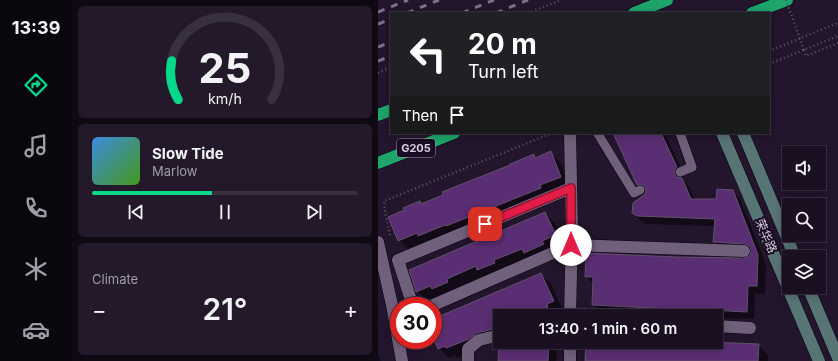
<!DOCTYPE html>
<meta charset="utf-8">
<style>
:root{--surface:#1a1021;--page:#23192a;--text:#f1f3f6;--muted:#9f9da5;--line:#38303f;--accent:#04d98b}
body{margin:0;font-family:Inter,"Noto Sans SC",sans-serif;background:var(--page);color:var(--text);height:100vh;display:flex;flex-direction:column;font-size:15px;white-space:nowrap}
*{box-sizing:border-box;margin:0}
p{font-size:13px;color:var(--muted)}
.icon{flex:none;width:22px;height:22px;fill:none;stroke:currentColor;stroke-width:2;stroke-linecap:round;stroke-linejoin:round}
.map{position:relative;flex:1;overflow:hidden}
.details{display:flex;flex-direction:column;gap:6px;padding:6px;background:#0e0912;width:306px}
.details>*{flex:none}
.top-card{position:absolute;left:12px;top:12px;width:380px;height:122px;border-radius:0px;box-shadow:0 2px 10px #0003,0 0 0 1px var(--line);background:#202124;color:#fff;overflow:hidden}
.buttons{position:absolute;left:404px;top:146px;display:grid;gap:8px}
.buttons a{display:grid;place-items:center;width:44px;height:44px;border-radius:0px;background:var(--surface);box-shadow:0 2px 10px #0003,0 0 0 1px var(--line);font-size:20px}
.speed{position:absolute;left:12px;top:297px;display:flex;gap:8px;font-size:20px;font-weight:700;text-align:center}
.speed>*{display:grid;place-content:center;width:52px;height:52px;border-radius:50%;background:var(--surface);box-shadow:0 2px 10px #0003,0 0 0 1px var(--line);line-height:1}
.speed .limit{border:6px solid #d22;background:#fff;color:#111}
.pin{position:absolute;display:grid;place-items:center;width:34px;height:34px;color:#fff;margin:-17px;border-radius:8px;box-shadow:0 2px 6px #0006}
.me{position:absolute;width:44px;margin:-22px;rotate:0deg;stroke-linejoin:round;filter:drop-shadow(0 0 3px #0008)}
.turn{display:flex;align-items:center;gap:14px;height:84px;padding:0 12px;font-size:18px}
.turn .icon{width:52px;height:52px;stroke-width:2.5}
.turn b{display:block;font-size:28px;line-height:34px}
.then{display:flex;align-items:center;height:38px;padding:0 12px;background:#0003;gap:8px;font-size:15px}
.big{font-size:30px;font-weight:600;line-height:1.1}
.details .tile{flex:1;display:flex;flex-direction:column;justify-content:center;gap:6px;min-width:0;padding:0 14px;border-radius:6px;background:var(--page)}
.details .dial{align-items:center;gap:0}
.dial svg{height:104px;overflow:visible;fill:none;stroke:var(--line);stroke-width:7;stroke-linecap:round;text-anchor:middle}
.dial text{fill:var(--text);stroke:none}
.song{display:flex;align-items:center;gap:12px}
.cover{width:48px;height:48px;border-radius:6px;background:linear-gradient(135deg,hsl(210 70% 55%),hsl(100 70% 35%))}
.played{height:4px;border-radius:2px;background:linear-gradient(90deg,var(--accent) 45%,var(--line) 45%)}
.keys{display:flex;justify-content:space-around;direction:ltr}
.heat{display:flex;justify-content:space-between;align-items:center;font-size:22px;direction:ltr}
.trip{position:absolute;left:115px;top:309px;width:230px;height:40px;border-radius:0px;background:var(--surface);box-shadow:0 2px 10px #0003,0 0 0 1px var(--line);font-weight:600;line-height:40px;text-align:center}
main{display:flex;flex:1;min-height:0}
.menu{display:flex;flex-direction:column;width:72px;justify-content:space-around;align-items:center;background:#0a060d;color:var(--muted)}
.menu .icon{width:28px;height:28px}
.menu .active{color:var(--accent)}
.menu b{font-size:18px;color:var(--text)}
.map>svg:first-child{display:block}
</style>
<main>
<nav class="menu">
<b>13:39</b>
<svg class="icon active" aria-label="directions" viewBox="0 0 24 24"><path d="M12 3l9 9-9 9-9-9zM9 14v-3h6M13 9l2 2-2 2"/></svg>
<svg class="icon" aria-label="music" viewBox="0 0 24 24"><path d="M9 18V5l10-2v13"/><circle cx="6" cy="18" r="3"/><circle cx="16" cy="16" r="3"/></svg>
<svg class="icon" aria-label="phone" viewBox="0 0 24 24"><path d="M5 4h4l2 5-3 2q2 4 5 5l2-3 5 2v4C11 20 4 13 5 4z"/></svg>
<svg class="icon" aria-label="climate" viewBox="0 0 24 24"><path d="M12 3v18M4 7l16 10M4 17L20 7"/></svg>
<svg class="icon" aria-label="car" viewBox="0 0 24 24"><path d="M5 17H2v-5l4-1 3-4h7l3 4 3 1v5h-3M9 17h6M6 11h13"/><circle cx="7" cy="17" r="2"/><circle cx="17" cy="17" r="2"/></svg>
</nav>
<section class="details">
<div class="tile dial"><svg viewBox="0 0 100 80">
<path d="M14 69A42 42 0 1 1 86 69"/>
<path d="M14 69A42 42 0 0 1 9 39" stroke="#04d98b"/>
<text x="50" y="56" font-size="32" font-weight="700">25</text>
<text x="50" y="72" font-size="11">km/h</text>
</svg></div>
<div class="tile">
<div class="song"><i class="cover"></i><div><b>Slow Tide</b><p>Marlow</p></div></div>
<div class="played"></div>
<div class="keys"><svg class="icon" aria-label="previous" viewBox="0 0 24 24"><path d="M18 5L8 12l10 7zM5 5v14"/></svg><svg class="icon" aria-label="pause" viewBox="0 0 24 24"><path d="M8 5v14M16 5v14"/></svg><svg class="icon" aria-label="next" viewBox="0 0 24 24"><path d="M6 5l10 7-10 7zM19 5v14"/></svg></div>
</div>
<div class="tile"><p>Climate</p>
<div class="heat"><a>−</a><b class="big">21°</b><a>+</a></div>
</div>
</section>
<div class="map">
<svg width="460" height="361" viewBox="0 0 460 361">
<rect width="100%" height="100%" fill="#23152c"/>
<!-- shadow -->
<path fill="#0007" d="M 240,133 L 287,133 L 306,175 L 304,179 L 311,187 L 317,200 L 339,200 L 354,191 L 362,199 L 388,264 L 387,294 L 377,293 L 376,319 L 338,318 L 338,316 L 292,316 L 277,315 L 276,314 L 223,312 L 215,304 L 216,284 L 208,277 L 299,258 L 370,258 L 375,251 L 344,250 L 336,242 L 337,226 L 268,224 L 263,221 L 255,213 L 268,192 L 260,184 Z
M 173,153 L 183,163 L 193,187 L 31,250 L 21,240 L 42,202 L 44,205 L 156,156 L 158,158 Z
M 167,213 L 177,223 L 187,246 L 49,301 L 39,291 Z
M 163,274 L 173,284 L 185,311 L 178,314 L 179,316 L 122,316 L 122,340 L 109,343 L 101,349 L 79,358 L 77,356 L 71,358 L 61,348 L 55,325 L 55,320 Z
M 126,342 L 171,342 L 179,350 L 178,361 L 121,361 Z
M 209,342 L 302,342 L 380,345 L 390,355 L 390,361 L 209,361 Z
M 0,353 L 3,361 L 0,361 Z"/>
<!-- building -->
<path fill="#5a2e73" stroke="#62516c" d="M 235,133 L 283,133 L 299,167 L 296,171 L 297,175 L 299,177 L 304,178 L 313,199 L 338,199 L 339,189 L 355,190 L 380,255 L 379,286 L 370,286 L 369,312 L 313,309 L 313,310 L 214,305 L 215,277 L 207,277 L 208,253 L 299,257 L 366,258 L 370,257 L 372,255 L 373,252 L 372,247 L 370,245 L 367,244 L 335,242 L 337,219 L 259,216 L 254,213 L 255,203 L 267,194 L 268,191 L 267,188 L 265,185 L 259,185 Z
M 173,151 L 183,177 L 162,185 L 163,188 L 68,226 L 67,225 L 40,236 L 39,233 L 20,241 L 10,217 L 26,210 L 25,208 L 42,201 L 43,204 L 65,195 L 64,192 L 132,165 L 132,164 L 156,154 L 157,158 Z
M 167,212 L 178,235 L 164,241 L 166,244 L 146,253 L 144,249 L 116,260 L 117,263 L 99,270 L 98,266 L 69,279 L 70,282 L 54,289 L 52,286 L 38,292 L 31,270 Z
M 163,273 L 176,301 L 169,304 L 170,307 L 148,316 L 122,316 L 122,326 L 115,329 L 99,333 L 91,339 L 68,348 L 67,346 L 60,349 L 55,337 L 55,319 Z
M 124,342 L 171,342 L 170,361 L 120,361 L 121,343 Z
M 208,342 L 331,342 L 381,344 L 380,361 L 207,361 Z"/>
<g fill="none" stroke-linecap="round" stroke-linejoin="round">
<!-- lane casing -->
<g stroke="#0c0214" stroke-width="10">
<path id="lane" d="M 220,134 L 256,193 L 262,190
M 302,172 L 314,167 L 302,133"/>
</g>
<!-- street casing -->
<g stroke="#0c0214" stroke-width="13">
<path id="street" d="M 192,133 L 194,230 L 192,316
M 0,242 L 14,305 L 24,361
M 35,306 L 20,260 L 193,188
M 53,306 L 193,245 L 366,251
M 338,326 L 372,328
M 90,361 L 90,349 L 101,340 L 122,335
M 192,361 L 192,342"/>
</g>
<!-- secondary casing -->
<g stroke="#0c0214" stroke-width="13">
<path id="secondary" d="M 344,133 L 441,361
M 365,133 L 417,257
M 430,287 L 460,358"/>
</g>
<!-- highway casing -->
<g stroke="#0c0214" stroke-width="13">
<path id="highway" d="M 256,13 L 289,0
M 374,13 L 409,0
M 0,115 L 13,110
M 0,163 L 76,133"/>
</g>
<!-- path -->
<path stroke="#61556a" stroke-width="2.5" stroke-dasharray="1 3" stroke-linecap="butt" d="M 150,13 L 183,0
M 426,50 L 428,56 L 460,43
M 391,51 L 460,23
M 391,64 L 460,36
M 0,73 L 13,67
M 12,235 L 8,218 L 6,201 L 172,134"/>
<!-- lane -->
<use href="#lane" stroke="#71607b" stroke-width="9"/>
<!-- street -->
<use href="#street" stroke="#71607b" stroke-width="12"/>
<!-- secondary -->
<use href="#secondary" stroke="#587576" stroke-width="12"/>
<!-- highway -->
<use href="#highway" stroke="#1da56b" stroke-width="12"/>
<!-- rail -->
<path stroke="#7d7185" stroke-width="3" stroke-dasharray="7 7" stroke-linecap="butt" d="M 0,12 L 30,0
M 29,13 L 61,0
M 84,13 L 116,0
M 118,13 L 150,0
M 0,24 L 13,19
M 0,47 L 13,42
M 0,61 L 13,56"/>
<!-- path-bridge -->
<path stroke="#61556a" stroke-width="2.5" stroke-dasharray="1 3" stroke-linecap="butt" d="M 408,0 L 426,50"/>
</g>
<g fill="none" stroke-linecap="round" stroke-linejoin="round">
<!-- route casing -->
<g stroke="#92132f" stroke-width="10">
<path id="route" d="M 107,224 L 193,188 L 193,245"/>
</g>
<!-- route -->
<use href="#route" stroke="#e11d48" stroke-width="7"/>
</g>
<g text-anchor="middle" stroke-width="4" stroke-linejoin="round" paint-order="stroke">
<!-- shield labels -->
<rect fill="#1a0c22" stroke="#a095a7" stroke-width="1" x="19" y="139" width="38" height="18" rx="3"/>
<g font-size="11" font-weight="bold" fill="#d9d0e0">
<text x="38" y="152">G205</text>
</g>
<!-- street labels -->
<g font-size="12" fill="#d9d0e0" stroke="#1a0c22">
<text transform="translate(388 236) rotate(67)" y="4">荣华路</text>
</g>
</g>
</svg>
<div class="buttons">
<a><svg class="icon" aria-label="sound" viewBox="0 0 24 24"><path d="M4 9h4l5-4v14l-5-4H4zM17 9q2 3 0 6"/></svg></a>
<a><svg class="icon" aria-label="search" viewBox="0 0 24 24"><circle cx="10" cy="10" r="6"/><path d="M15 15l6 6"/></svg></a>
<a><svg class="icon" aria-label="layers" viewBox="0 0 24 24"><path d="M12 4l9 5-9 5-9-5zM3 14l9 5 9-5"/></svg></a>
</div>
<div class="speed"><div class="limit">30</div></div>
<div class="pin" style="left:107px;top:224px;background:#d93025"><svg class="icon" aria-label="arrive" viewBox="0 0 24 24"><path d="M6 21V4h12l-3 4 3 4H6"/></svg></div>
<svg class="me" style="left:193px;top:245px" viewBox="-20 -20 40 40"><circle r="19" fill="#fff"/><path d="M0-13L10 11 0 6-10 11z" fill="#e11d48"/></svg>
<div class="trip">13:40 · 1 min · 60 m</div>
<div class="top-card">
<div class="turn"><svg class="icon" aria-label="left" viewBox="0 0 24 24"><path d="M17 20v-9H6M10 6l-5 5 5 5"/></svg><div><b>20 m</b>Turn left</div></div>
<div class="then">Then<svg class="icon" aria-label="arrive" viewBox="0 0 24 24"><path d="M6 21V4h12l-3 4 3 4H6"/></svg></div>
</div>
</div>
</main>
